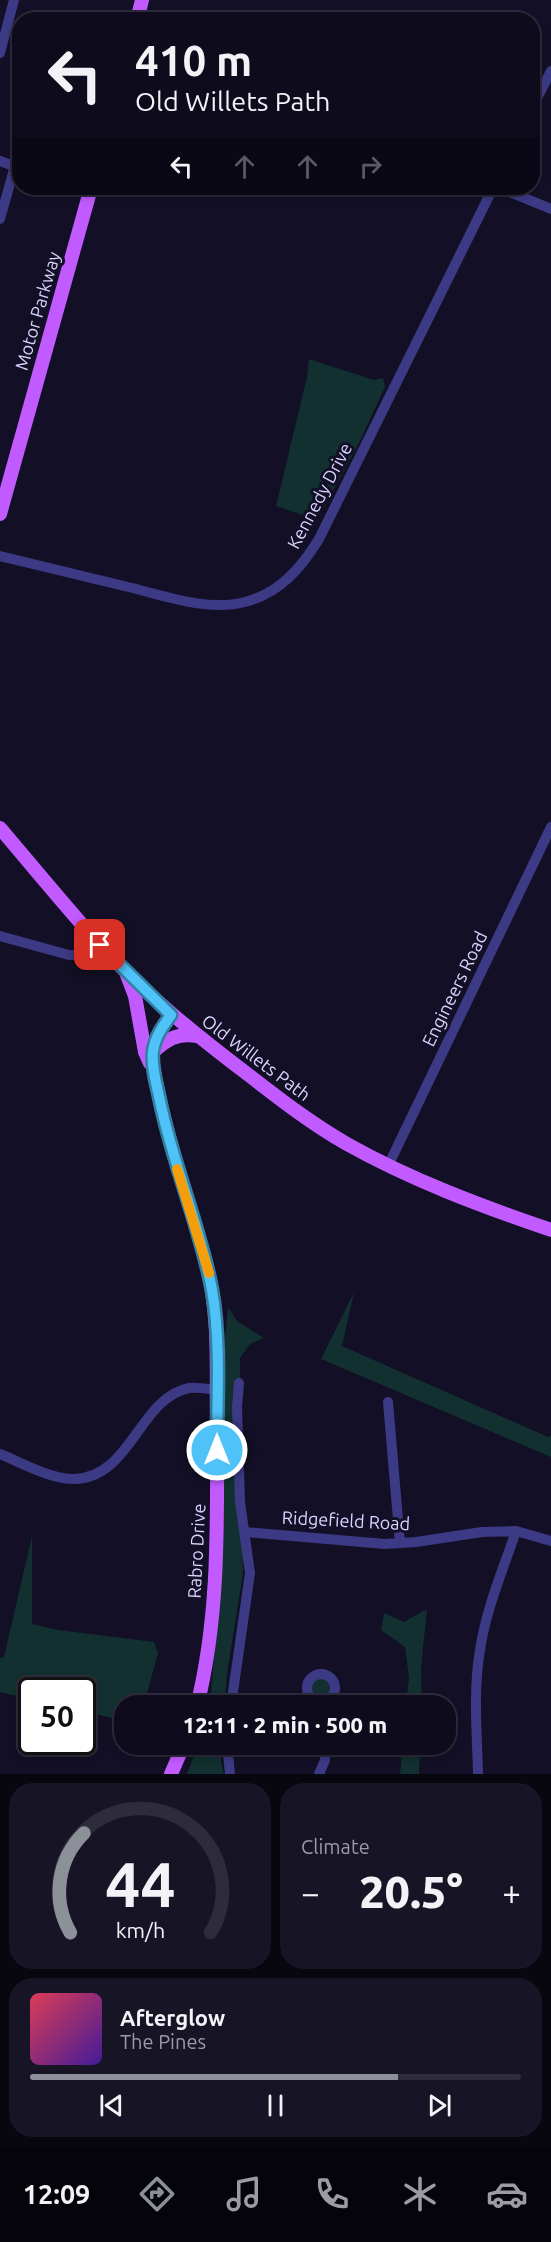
<!DOCTYPE html>
<meta charset="utf-8">
<style>
:root{--surface:#0e0b1c;--page:#171425;--text:#f1f3f6;--muted:#9b9ba3;--line:#2e2b3b;--accent:#8c9099}
body{margin:0;font-family:Ubuntu,sans-serif;background:var(--page);color:var(--text);height:100vh;display:flex;flex-direction:column;font-size:22px;white-space:nowrap}
*{box-sizing:border-box;margin:0}
p{font-size:20px;color:var(--muted)}
.icon{flex:none;width:33px;height:33px;fill:none;stroke:currentColor;stroke-width:2;stroke-linecap:round;stroke-linejoin:round}
.map{position:relative;height:1774px;overflow:hidden}
.panel{display:flex;flex-direction:column;gap:9px;padding:9px;background:#08060f;flex:1}
.panel>*{flex:none}
.top-card{position:absolute;left:12px;top:12px;width:528px;height:183px;border-radius:24px;box-shadow:0 3px 9px #0003,0 0 0 2px var(--line);background:#0e0b1c;color:var(--text);overflow:hidden}
.speed{position:absolute;left:18px;top:1677px;display:flex;gap:12px;font-size:30px;font-weight:700;text-align:center}
.speed>*{display:grid;place-content:center;width:78px;height:78px;border-radius:50%;background:var(--surface);box-shadow:0 3px 9px #0003,0 0 0 2px var(--line);line-height:1}
.speed .limit{border:3px solid #111;border-radius:9px;background:#fff;color:#111}
.pin{position:absolute;display:grid;place-items:center;width:51px;height:51px;color:#fff;margin:-26px;border-radius:12px;box-shadow:0 3px 9px #0006}
.me{position:absolute;width:66px;margin:-33px;rotate:0deg;stroke-linejoin:round;filter:drop-shadow(0 0 4px #0008)}
.turn{display:flex;align-items:center;gap:21px;height:126px;padding:0 24px;font-size:27px}
.turn .icon{width:78px;height:78px;stroke-width:2.5}
.turn b{display:block;font-size:42px;line-height:51px}
.lanes{display:flex;align-items:center;height:57px;padding:0 24px;background:#0003;justify-content:center;gap:30px;direction:ltr}
.lanes .off{opacity:.35}
.big{font-size:45px;font-weight:800;line-height:1.1}
.panel .card{flex:1;display:flex;flex-direction:column;justify-content:center;gap:9px;min-width:0;padding:0 21px;border-radius:24px;background:var(--page)}
.panel .dial{align-items:center;gap:0}
.dial svg{height:156px;overflow:visible;fill:none;stroke:var(--line);stroke-width:7;stroke-linecap:round;text-anchor:middle}
.dial text{fill:var(--text);stroke:none}
.song{display:flex;align-items:center;gap:18px}
.cover{width:72px;height:72px;border-radius:9px;background:linear-gradient(135deg,hsl(350 70% 55%),hsl(260 70% 35%))}
.played{height:6px;border-radius:3px;background:linear-gradient(90deg,var(--accent) 75%,var(--line) 75%)}
.keys{display:flex;justify-content:space-around;direction:ltr}
.heat{display:flex;justify-content:space-between;align-items:center;font-size:33px;direction:ltr}
.panel .tiles{flex:1;display:grid;gap:9px;grid-template-columns:1fr 1fr}
.card:last-child{grid-column:span 2}
.trip{position:absolute;left:114px;top:1695px;width:342px;height:60px;border-radius:24px;background:var(--surface);box-shadow:0 3px 9px #0003,0 0 0 2px var(--line);font-weight:800;line-height:60px;text-align:center}
.dock{display:flex;height:96px;justify-content:space-around;align-items:center;background:#06040b;color:var(--muted)}
.dock .icon{width:42px;height:42px}
.dock .active{color:var(--accent)}
.dock b{font-size:27px;color:var(--text)}
.map>svg:first-child{display:block}
</style>
<div class="map">
<svg width="551" height="1774" viewBox="0 0 551 1774">
<rect width="100%" height="100%" fill="#130f26"/>
<!-- green -->
<path fill="#12302f" d="M 309,359 L 374,380 L 383,378 L 385,387 L 358,445 L 317,520 L 276,506 L 307,377 Z
M 354,1292 L 342,1346 L 548,1437 L 551,1436 L 551,1457 L 321,1359 Z
M 228,1307 L 237,1321 L 264,1338 L 250,1344 L 240,1358 L 243,1574 L 227,1673 L 225,1705 L 210,1706 L 223,1548 L 224,1348 Z
M 32,1536 L 32,1624 L 58,1630 L 154,1642 L 158,1653 L 144,1705 L 124,1706 L 124,1721 L 83,1711 L 82,1690 L 32,1690 L 31,1699 L 0,1692 L 0,1658 L 4,1657 Z
M 427,1609 L 421,1669 L 422,1705 L 406,1705 L 409,1678 L 405,1647 L 381,1630 L 384,1613 L 404,1622 Z
M309 1688a12 12 0 1 1 24 0a12 12 0 1 1-24 0Z
M 198,1745 L 222,1745 L 221,1761 L 224,1774 L 187,1774 Z
M 403,1745 L 420,1745 L 419,1774 L 400,1774 Z"/>
<g fill="none" stroke-linecap="round" stroke-linejoin="round">
<!-- minor -->
<path stroke="#3d3a85" stroke-width="10" d="M 0,53 L 14,0
M 532,108 L 551,71
M 0,161 L 19,168
M 75,188 L 89,193
M 500,188 L 551,209
M 0,219 L 15,166
M 0,556 C 41,566 83,576 124,586 C 163,595 205,612 245,602 C 280,593 301,568 319,539 L 493,188
M 0,936 L 69,955 L 78,955 L 100,945
M 388,1166 L 551,827
M 388,1402 L 400,1543
M 0,1454 C 22,1463 50,1479 74,1479 C 131,1478 139,1398 189,1388 C 198,1387 208,1389 216,1390
M 245,1532 L 385,1544 L 416,1542 L 482,1532 L 516,1531 L 551,1541
M307 1688a14 14 0 1 1 28 0a14 14 0 1 1-28 0Z
M 231,1706 L 250,1573 L 240,1502 L 237,1407 L 239,1383
M 227,1744 L 230,1774
M 319,1774 L 325,1760 L 326,1744
M 478,1774 C 477,1733 473,1690 480,1650 C 486,1609 503,1570 516,1531"/>
<!-- major -->
<path stroke="#c25bff" stroke-width="14" d="M 137,20 L 142,0
M 0,514 L 91,188
M 0,828 C 33,867 66,907 100,945 C 146,995 197,1036 250,1076 C 281,1100 312,1124 347,1144 C 411,1180 481,1206 551,1230
M 127,975 L 135,996 L 145,1052 L 150,1063
M 171,1015 C 163,1026 155,1037 153,1051 C 151,1067 157,1085 160,1100 C 172,1157 193,1211 207,1267 C 220,1318 216,1372 217,1425 C 217,1518 220,1614 197,1706
M 153,1052 C 167,1039 177,1033 197,1036
M 171,1774 L 184,1744"/>
</g>
<g fill="none" stroke-linecap="round" stroke-linejoin="round">
<!-- route casing -->
<g stroke="#337fa1" stroke-width="15">
<path id="route" d="M 100,945 L 171,1015 C 163,1026 155,1037 153,1051 C 151,1067 157,1086 160,1101 C 173,1165 200,1226 212,1290 C 221,1342 217,1397 217,1450"/>
</g>
<!-- route -->
<use href="#route" stroke="#4fc3f7" stroke-width="10"/>
<!-- slow -->
<path stroke="#f59e0b" stroke-width="10" d="M 177,1169 L 209,1273"/>
</g>
<g text-anchor="middle" stroke-width="6" stroke-linejoin="round" paint-order="stroke">
<!-- street labels -->
<g font-size="18" fill="#d9d4ff" stroke="#130f26">
<text transform="translate(38 311) rotate(-74)" y="6">Motor Parkway</text>
<text transform="translate(320 496) rotate(-62)" y="6">Kennedy Drive</text>
<text transform="translate(455 989) rotate(-64)" y="6">Engineers Road</text>
<text transform="translate(256 1058) rotate(37)" y="6">Old Willets Path</text>
<text transform="translate(346 1521) rotate(3)" y="6">Ridgefield Road</text>
<text transform="translate(197 1551) rotate(-87)" y="6">Rabro Drive</text>
</g>
</g>
</svg>
<div class="speed"><div class="limit">50</div></div>
<div class="pin" style="left:100px;top:945px;background:#d93025"><svg class="icon" aria-label="arrive" viewBox="0 0 24 24"><path d="M6 21V4h12l-3 4 3 4H6"/></svg></div>
<svg class="me" style="left:217px;top:1450px" viewBox="-20 -20 40 40"><circle r="17" fill="#4fc3f7" stroke="#fff" stroke-width="3"/><path d="M0-11L8 9 0 5-8 9z" fill="#fff"/></svg>
<div class="trip">12:11 · 2 min · 500 m</div>
<div class="top-card">
<div class="turn"><svg class="icon" aria-label="left" viewBox="0 0 24 24"><path d="M17 20v-9H6M10 6l-5 5 5 5"/></svg><div><b>410 m</b>Old Willets Path</div></div>
<div class="lanes"><svg class="icon" aria-label="left" viewBox="0 0 24 24"><path d="M17 20v-9H6M10 6l-5 5 5 5"/></svg><svg class="icon off" aria-label="ahead" viewBox="0 0 24 24"><path d="M12 20V5M6 11l6-6 6 6"/></svg><svg class="icon off" aria-label="ahead" viewBox="0 0 24 24"><path d="M12 20V5M6 11l6-6 6 6"/></svg><svg class="icon off" aria-label="right" viewBox="0 0 24 24"><path d="M7 20v-9h11M14 6l5 5-5 5"/></svg></div>
</div>
</div>
<section class="panel">
<div class="tiles">
<div class="card dial"><svg viewBox="0 0 100 80">
<path d="M14 69A42 42 0 1 1 86 69"/>
<path d="M14 69A42 42 0 0 1 21 18" stroke="#8c9099"/>
<text x="50" y="56" font-size="32" font-weight="700">44</text>
<text x="50" y="72" font-size="11">km/h</text>
</svg></div>
<div class="card"><p>Climate</p>
<div class="heat"><a>−</a><b class="big">20.5°</b><a>+</a></div>
</div>
<div class="card">
<div class="song"><i class="cover"></i><div><b>Afterglow</b><p>The Pines</p></div></div>
<div class="played"></div>
<div class="keys"><svg class="icon" aria-label="previous" viewBox="0 0 24 24"><path d="M18 5L8 12l10 7zM5 5v14"/></svg><svg class="icon" aria-label="pause" viewBox="0 0 24 24"><path d="M8 5v14M16 5v14"/></svg><svg class="icon" aria-label="next" viewBox="0 0 24 24"><path d="M6 5l10 7-10 7zM19 5v14"/></svg></div>
</div>
</div>
</section>
<nav class="dock">
<b>12:09</b>
<svg class="icon active" aria-label="directions" viewBox="0 0 24 24"><path d="M12 3l9 9-9 9-9-9zM9 14v-3h6M13 9l2 2-2 2"/></svg>
<svg class="icon" aria-label="music" viewBox="0 0 24 24"><path d="M9 18V5l10-2v13"/><circle cx="6" cy="18" r="3"/><circle cx="16" cy="16" r="3"/></svg>
<svg class="icon" aria-label="phone" viewBox="0 0 24 24"><path d="M5 4h4l2 5-3 2q2 4 5 5l2-3 5 2v4C11 20 4 13 5 4z"/></svg>
<svg class="icon" aria-label="climate" viewBox="0 0 24 24"><path d="M12 3v18M4 7l16 10M4 17L20 7"/></svg>
<svg class="icon" aria-label="car" viewBox="0 0 24 24"><path d="M5 17H2v-5l4-1 3-4h7l3 4 3 1v5h-3M9 17h6M6 11h13"/><circle cx="7" cy="17" r="2"/><circle cx="17" cy="17" r="2"/></svg>
</nav>
